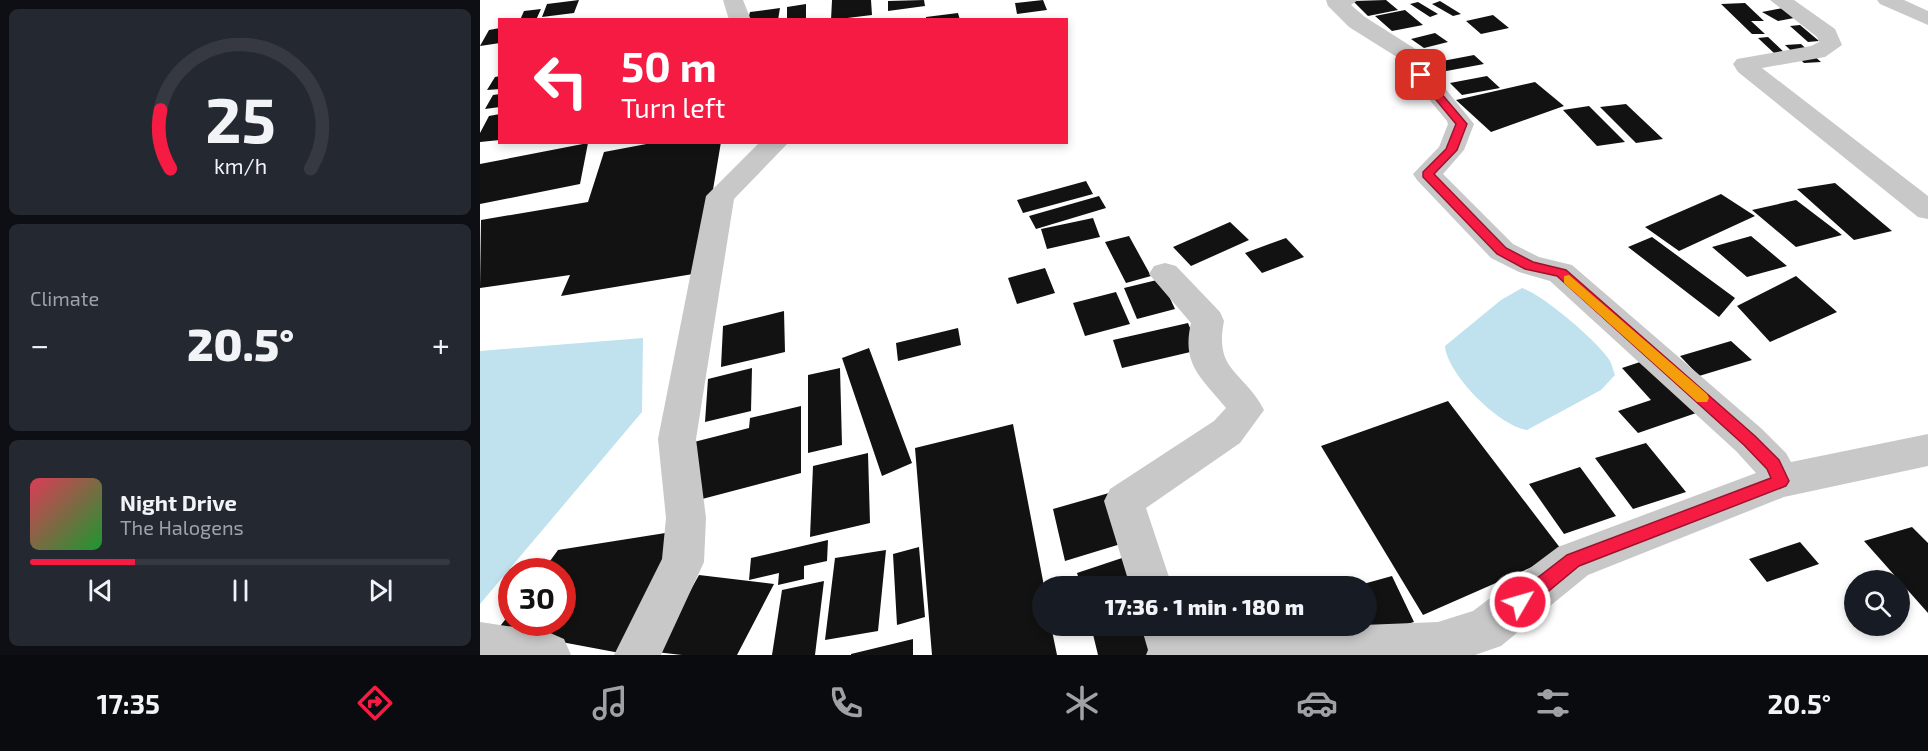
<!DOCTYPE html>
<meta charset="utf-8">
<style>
:root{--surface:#171b24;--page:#242831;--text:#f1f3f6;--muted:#9ea1a6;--line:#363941;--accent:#f51b43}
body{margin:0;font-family:"Exo 2",sans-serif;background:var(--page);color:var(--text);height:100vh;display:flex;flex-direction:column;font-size:22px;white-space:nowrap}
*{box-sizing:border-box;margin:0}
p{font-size:20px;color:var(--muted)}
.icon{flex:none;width:33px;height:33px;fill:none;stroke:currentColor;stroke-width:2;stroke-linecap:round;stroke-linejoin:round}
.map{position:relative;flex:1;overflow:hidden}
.details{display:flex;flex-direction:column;gap:9px;padding:9px;background:#0d0f14;width:480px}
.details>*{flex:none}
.hud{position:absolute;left:18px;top:18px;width:570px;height:126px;border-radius:0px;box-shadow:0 3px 9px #0003;background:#f51b43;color:#fff;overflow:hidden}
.fabs{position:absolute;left:1364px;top:570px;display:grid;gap:12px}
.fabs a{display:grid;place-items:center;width:66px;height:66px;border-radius:50%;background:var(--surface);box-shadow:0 3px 9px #0003;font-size:30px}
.speed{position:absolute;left:18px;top:558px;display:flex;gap:12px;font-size:30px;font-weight:700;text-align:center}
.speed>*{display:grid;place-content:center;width:78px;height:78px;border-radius:50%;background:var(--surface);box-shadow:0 3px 9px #0003;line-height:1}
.speed .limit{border:9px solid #d22;background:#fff;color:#111}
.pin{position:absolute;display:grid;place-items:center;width:51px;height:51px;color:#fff;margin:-26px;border-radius:12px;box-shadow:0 3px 9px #0006}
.me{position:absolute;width:66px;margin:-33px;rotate:52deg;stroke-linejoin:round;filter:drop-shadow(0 0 4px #0008)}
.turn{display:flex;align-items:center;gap:21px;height:126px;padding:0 24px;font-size:27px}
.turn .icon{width:78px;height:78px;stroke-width:2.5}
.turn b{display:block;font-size:42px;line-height:51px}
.big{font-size:45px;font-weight:800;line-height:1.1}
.details .tile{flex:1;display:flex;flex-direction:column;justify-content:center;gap:9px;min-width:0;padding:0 21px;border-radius:9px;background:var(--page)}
.details .dial{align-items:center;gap:0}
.dial svg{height:156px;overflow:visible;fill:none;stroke:var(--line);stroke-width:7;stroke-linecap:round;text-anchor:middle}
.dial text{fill:var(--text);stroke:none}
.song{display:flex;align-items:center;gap:18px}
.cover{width:72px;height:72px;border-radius:9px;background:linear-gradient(135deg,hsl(350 70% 55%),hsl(130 70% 35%))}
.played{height:6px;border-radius:3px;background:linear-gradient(90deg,var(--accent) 25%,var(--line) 25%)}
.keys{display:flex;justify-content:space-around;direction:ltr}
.heat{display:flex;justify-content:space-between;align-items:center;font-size:33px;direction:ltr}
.trip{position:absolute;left:552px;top:576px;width:345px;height:60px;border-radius:30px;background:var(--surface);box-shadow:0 3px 9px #0003;font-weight:800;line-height:60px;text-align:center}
.tabs{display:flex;height:96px;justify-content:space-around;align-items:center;background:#090b0e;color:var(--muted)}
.tabs .icon{width:42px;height:42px}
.tabs .selected{color:var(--accent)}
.tabs b{font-size:27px;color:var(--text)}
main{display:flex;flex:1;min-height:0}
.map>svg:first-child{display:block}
</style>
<main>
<section class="details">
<div class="tile dial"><svg viewBox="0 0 100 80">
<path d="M14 69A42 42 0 1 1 86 69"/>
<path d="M14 69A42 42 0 0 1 9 39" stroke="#f51b43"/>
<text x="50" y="56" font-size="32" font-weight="700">25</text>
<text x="50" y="72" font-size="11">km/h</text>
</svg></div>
<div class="tile"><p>Climate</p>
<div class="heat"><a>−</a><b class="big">20.5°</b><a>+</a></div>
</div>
<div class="tile">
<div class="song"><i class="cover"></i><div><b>Night Drive</b><p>The Halogens</p></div></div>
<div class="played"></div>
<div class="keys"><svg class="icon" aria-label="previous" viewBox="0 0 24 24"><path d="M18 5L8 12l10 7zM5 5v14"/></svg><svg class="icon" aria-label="pause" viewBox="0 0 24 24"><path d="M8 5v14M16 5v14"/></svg><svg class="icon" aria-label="next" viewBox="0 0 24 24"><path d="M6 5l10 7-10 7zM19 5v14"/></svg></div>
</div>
</section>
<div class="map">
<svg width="1448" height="655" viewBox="0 0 1448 655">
<rect width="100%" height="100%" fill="#fff"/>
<!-- water -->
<path fill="#c0e1ee" d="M 1042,288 C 1062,294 1116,340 1128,358 C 1132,363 1133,370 1135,375 L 1121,390 L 1047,430 C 1019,426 967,374 965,346 L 1021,300 Z
M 163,338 L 162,412 L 0,604 L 0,351 Z"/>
<!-- building -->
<path fill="#121212" d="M 99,0 L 94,13 L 62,17 L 67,4 Z
M 352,0 L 391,0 L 392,15 L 351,20 Z
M 444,0 L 445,6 L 408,11 L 408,1 Z
M 563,0 L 567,10 L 537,14 L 535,3 Z
M 906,0 L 918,10 L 888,16 L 873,1 Z
M 960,1 L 981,14 L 973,16 L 952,4 Z
M 938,2 L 958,14 L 950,17 L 930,4 Z
M 1265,3 L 1284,21 L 1271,21 L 1285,34 L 1272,34 L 1241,4 Z
M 326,4 L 326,18 L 307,20 L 307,7 Z
M 1313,6 L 1330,15 L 1298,21 L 1282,12 Z
M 300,8 L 298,20 L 268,20 L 270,12 Z
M 61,9 L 56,20 L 40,20 L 44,11 Z
M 925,10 L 943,25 L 912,31 L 895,16 Z
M 478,13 L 480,20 L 446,20 L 446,17 Z
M 1013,15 L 1029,28 L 1001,34 L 986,21 Z
M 1320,25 L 1339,41 L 1328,42 L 1310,26 Z
M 20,28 L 20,43 L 0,46 L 9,30 Z
M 955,33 L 968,42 L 944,48 L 931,39 Z
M 1288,37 L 1306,54 L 1295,54 L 1278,38 Z
M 1321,44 L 1341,62 L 1324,63 L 1305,45 Z
M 994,55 L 1004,64 L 961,72 L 952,63 Z
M 20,76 L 20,89 L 7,90 L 15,77 Z
M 1007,76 L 1020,88 L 982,95 L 970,83 Z
M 1055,82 L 1084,106 L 1011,132 L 976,100 Z
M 20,94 L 20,107 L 5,109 L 13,95 Z
M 1146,104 L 1183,139 L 1156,143 L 1120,107 Z
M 1109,106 L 1145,142 L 1117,146 L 1083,110 Z
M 20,114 L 20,140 L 0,142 L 0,133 L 9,116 Z
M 177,142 L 241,142 L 219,273 L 81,296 L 90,275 L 0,288 L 1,220 L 108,202 L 124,152 Z
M 108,143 L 100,184 L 0,204 L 0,164 Z
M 606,181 L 613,194 L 543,213 L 537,200 Z
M 1355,183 L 1412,231 L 1374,240 L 1317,189 Z
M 1241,194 L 1275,216 L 1199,251 L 1165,227 Z
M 619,196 L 626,208 L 556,229 L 549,216 Z
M 1316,200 L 1362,235 L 1316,247 L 1272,210 Z
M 613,218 L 620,237 L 567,249 L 561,229 Z
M 750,222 L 769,240 L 711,266 L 693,247 Z
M 649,236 L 671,276 L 646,283 L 625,242 Z
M 1271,236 L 1307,266 L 1267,277 L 1232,247 Z
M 1172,237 L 1255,298 L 1239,317 L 1148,247 Z
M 806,238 L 824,257 L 782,273 L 765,253 Z
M 565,268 L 575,293 L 537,304 L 528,278 Z
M 1316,276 L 1357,312 L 1290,342 L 1257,306 Z
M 681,279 L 695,309 L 657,319 L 644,288 Z
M 636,292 L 650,324 L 605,336 L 593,303 Z
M 304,311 L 305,352 L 241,367 L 243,326 Z
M 708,323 L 719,350 L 642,368 L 633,340 Z
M 478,328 L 481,345 L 418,361 L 416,343 Z
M 1251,341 L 1272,360 L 1219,376 L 1200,356 Z
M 389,348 L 432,463 L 402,476 L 362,358 Z
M 1172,358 L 1222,411 L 1158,433 L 1138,411 L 1171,400 L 1142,368 Z
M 272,368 L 271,411 L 225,422 L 228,379 Z
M 360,368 L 362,445 L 328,453 L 328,375 Z
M 968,401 L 1084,553 L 943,615 L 841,446 Z
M 321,406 L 321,473 L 207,503 L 214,442 L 269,428 L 270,418 Z
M 533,424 L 564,586 L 562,626 L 571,626 L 577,655 L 452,655 L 435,448 Z
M 1166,443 L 1206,492 L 1153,509 L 1115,458 Z
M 388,453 L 390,523 L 330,537 L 333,466 Z
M 1100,467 L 1136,516 L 1084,534 L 1049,484 Z
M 629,493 L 644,543 L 585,561 L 573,509 Z
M 1432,527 L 1448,543 L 1448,613 L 1384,541 Z
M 198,531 L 140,653 L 17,630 L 32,611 L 32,622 L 82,622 L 82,572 L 62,572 L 78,550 Z
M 348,540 L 347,561 L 324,566 L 324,579 L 298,585 L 299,573 L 269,580 L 271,558 Z
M 1320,542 L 1339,564 L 1287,582 L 1269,559 Z
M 439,547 L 445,617 L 417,625 L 413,554 Z
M 406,550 L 398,631 L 345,640 L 355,558 Z
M 651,555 L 661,586 L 601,586 L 597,573 Z
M 219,575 L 294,584 L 257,655 L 202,655 L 176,652 Z
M 912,576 L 934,622 L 861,643 L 854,626 L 886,626 L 886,586 L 876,586 Z
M 344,581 L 335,655 L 292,655 L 302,590 Z
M 611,626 L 673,626 L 682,652 L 675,655 L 618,655 Z
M 717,626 L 785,626 L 786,627 L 723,645 Z
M 433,639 L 433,655 L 371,655 L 371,654 Z"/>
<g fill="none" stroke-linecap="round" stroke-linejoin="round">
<!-- minor -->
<path fill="#c8c8c8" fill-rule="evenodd" d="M 243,0 L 263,0 L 271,20 L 249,20 Z
M 846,0 L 878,0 L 871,5 L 885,17 L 937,50 L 951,71 L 994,124 L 984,150 L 963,174 L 1033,244 L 1059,257 L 1092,265 L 1282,429 L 1306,453 L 1311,462 L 1448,434 L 1448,466 L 1304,497 L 1108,575 L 1021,646 L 995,655 L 666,655 L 668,650 L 661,626 L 705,626 L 707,632 L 958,622 L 993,611 L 1078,547 L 1276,473 L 1256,451 L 1070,281 L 1039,272 L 1011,258 L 937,180 L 933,174 L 959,147 L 968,124 L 967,121 L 933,80 L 920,59 L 869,27 L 848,6 Z
M 1290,0 L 1314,0 L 1355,29 L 1362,45 L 1345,57 L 1282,68 L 1448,196 L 1448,219 L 1438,217 L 1258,72 L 1253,64 L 1257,59 L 1331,46 L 1339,42 L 1337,37 Z
M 1397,0 L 1424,0 L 1448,11 L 1448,25 L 1400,4 Z
M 280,142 L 309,142 L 254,199 L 216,439 L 226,518 L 224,562 L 181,655 L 134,655 L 182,559 L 186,518 L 178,439 L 226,196 Z
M 685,263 L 696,266 L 740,312 L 744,321 C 734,372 763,370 784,410 L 760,443 L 666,508 L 692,586 L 650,586 L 624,501 L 630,489 L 734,421 L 746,408 C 722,378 701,365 711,323 L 669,274 L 674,266 Z
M 0,622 L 68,632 L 84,639 L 91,655 L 0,655 Z"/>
</g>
<!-- route -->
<path fill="#f51b43" stroke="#9f122c" stroke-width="1.5" d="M 937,73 L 944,73 L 987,124 L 977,150 L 954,174 L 1026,248 L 1053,262 L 1086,270 L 1275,436 L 1299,460 L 1309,481 L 1306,486 L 1099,566 L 1047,609 L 1040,611 L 1034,609 L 1031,602 L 1034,596 L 1087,555 L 1291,478 L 1287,469 L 1264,445 L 1077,276 L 1045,269 L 1017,254 L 943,177 L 943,172 L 966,149 L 976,124 L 937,77 Z"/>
<!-- slow -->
<path fill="#f59e0b" d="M 1089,275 L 1227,394 L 1229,398 L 1227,402 L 1217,402 L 1084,283 L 1084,276 Z"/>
</svg>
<div class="fabs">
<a><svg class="icon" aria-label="search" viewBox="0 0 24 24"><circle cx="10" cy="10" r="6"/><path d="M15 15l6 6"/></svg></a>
</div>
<div class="speed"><div class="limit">30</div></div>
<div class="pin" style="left:941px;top:75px;background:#d93025"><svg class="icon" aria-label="arrive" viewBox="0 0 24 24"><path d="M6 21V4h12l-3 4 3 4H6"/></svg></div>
<svg class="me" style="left:1040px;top:602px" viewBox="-20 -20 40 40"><circle r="17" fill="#f51b43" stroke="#fff" stroke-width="3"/><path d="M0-11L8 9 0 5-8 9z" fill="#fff"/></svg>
<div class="trip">17:36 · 1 min · 180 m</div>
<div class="hud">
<div class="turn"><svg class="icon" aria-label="left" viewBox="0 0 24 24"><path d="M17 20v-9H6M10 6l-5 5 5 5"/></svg><div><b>50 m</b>Turn left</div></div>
</div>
</div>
</main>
<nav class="tabs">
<b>17:35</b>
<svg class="icon selected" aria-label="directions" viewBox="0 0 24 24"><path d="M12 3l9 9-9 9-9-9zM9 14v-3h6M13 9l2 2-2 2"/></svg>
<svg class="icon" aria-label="music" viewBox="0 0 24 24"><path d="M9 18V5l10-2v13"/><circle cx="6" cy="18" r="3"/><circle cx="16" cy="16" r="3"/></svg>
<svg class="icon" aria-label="phone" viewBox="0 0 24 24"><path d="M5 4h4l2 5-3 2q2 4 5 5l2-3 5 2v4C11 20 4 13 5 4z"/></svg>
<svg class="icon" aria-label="climate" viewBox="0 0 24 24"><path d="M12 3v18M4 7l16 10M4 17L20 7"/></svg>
<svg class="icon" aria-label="car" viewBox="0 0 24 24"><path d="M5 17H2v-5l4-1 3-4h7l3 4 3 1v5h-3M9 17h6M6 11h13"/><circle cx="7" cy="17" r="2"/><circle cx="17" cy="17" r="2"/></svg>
<svg class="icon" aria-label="filters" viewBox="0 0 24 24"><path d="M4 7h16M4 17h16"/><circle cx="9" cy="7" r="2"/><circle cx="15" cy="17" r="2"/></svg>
<b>20.5°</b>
</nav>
